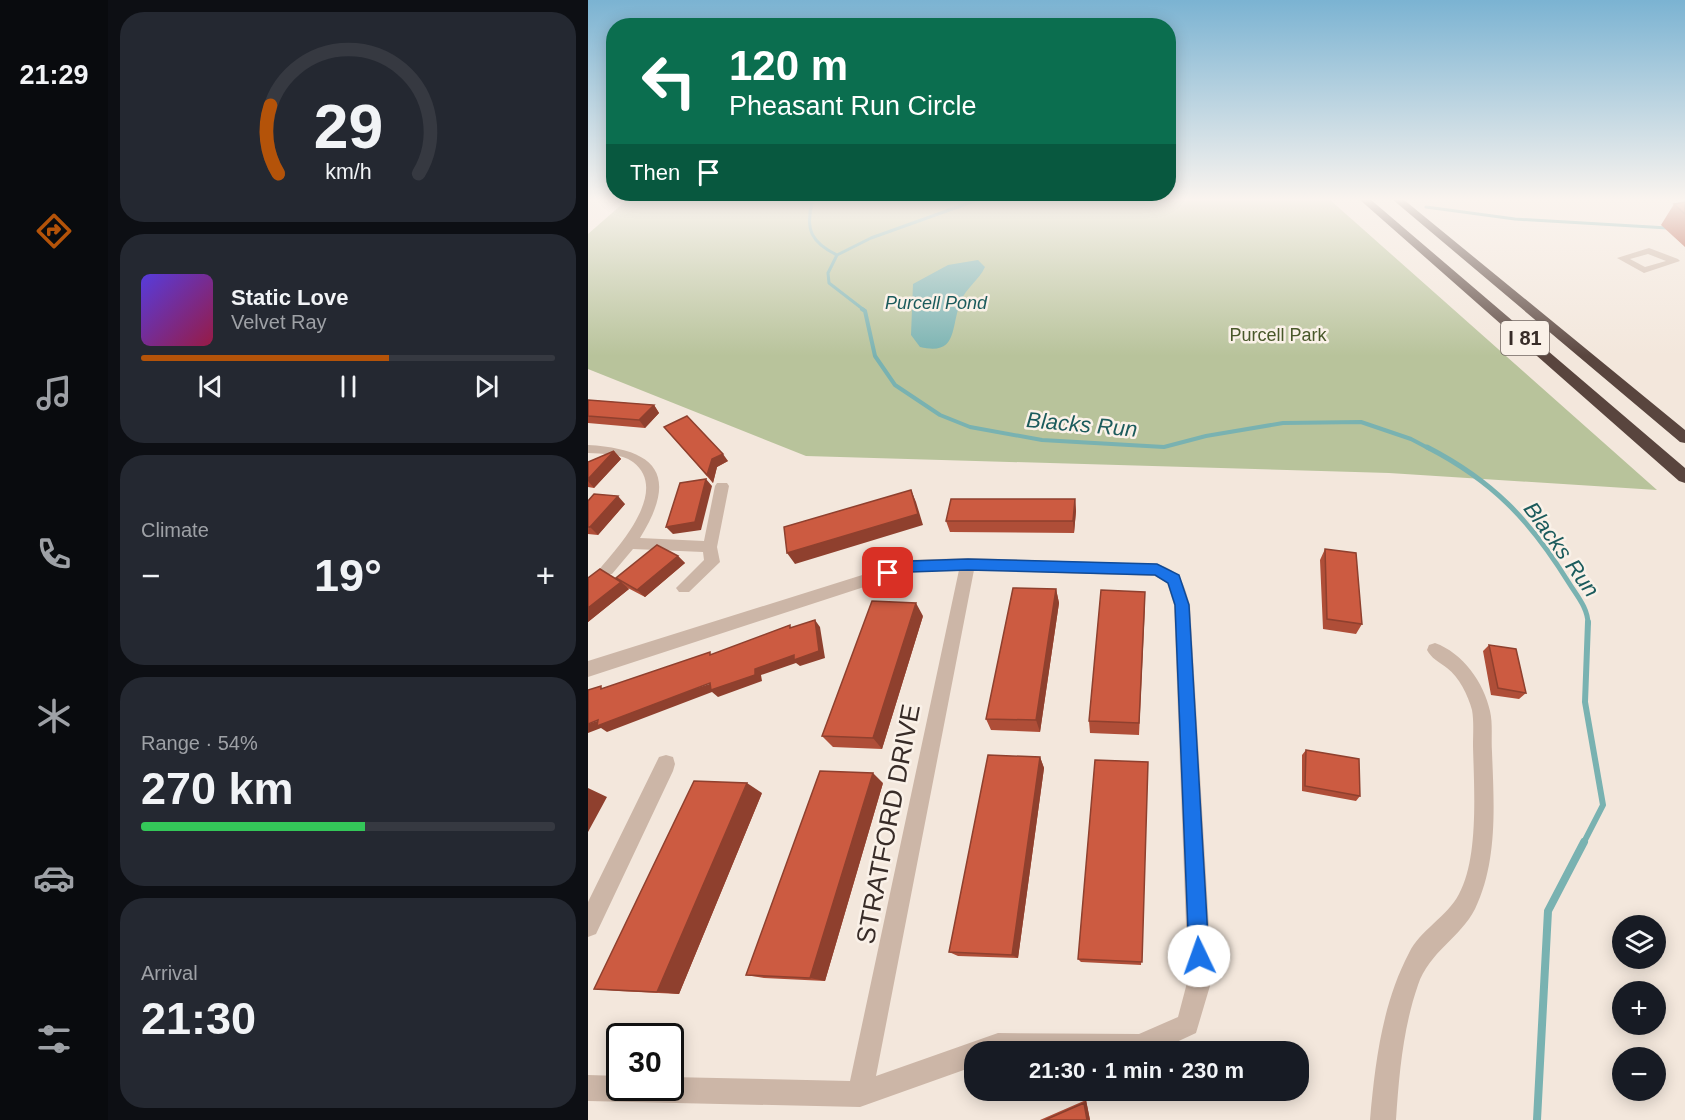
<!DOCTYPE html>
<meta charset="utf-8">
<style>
:root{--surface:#171b24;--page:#242831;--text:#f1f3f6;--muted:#9ea1a6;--line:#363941;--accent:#b45309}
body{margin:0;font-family:Helvetica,sans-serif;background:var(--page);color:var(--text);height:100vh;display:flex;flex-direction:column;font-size:22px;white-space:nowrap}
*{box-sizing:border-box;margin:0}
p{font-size:20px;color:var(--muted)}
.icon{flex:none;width:33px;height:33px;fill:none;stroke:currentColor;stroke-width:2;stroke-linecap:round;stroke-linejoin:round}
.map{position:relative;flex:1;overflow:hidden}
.side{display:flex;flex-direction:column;gap:12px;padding:12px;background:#0d0f14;width:480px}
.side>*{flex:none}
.hud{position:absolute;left:18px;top:18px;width:570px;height:183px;border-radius:24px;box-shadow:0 3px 15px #0003;background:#0b6e4f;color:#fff;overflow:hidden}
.tools{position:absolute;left:1024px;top:915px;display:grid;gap:12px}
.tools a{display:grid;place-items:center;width:54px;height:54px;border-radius:50%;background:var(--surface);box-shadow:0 3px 15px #0003;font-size:30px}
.speed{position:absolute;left:18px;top:1023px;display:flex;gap:12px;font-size:30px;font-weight:700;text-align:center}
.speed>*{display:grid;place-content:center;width:78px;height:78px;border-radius:50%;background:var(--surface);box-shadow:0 3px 15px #0003;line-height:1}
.speed .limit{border:3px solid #111;border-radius:9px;background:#fff;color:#111}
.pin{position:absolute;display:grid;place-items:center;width:51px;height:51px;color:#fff;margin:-26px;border-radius:12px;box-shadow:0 3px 9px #0006}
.me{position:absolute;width:66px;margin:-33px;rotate:357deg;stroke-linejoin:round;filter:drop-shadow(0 0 4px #0008)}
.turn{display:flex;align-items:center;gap:21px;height:126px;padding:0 24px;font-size:27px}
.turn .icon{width:78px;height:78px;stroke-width:2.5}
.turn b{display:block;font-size:42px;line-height:51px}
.then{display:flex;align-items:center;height:57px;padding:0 24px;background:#0003;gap:12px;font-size:22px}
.big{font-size:45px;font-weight:700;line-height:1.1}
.side .card{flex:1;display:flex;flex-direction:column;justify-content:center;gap:9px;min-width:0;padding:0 21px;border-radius:24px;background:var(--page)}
.side .dial{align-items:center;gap:0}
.dial svg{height:156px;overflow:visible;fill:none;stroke:var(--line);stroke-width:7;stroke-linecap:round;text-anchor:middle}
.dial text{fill:var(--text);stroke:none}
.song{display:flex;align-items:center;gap:18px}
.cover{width:72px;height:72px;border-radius:9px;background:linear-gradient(135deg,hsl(250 70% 55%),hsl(340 70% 35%))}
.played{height:6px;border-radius:3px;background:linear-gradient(90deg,var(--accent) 60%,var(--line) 60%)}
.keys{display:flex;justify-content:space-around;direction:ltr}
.heat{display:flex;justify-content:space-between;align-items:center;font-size:33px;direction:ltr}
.charge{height:9px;border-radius:4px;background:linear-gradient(90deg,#34c759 54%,var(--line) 0)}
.trip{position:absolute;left:376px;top:1041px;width:345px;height:60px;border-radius:24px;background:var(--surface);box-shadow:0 3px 15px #0003;font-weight:700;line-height:60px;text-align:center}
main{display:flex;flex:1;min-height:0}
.menu{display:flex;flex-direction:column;width:108px;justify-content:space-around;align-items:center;background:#090b0e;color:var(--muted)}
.menu .icon{width:42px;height:42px}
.menu .current{color:var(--accent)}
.menu b{font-size:27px;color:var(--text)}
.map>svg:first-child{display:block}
</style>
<main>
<nav class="menu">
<b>21:29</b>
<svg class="icon current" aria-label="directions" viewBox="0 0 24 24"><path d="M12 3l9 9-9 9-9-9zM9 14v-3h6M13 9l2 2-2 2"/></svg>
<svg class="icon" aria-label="music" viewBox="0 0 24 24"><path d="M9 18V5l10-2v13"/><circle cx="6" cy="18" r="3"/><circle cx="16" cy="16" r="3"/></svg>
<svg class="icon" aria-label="phone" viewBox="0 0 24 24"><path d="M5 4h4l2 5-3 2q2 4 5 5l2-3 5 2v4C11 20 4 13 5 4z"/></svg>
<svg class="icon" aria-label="climate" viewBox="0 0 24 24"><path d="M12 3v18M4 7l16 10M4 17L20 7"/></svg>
<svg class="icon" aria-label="car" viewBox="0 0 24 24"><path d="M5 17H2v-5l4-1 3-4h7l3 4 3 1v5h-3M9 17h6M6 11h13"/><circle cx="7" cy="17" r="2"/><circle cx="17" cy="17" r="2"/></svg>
<svg class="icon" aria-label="filters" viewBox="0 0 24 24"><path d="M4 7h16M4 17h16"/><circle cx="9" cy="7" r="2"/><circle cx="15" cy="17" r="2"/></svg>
</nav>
<section class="side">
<div class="card dial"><svg viewBox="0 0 100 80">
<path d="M14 69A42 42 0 1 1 86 69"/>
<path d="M14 69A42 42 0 0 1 10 34" stroke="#b45309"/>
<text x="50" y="56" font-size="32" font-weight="700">29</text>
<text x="50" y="72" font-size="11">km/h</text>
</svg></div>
<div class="card">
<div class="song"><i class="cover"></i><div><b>Static Love</b><p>Velvet Ray</p></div></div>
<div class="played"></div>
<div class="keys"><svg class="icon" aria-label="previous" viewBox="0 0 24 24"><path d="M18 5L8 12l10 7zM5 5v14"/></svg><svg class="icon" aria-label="pause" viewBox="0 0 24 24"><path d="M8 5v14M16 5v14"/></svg><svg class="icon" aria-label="next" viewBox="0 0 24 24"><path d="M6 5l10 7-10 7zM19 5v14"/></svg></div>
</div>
<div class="card"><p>Climate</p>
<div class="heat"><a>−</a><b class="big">19°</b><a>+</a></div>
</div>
<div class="card"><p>Range · 54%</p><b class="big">270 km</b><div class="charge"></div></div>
<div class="card"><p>Arrival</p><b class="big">21:30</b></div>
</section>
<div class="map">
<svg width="1097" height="1120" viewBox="0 0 1097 1120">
<rect width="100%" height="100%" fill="#f3e7dc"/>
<!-- green -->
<path fill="#b8c39b" d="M 40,199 L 741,199 L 1069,490 L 801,473 L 218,456 L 0,369 L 0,234 Z"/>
<!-- water -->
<path fill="#79b2b1" d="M 390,260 L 397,267 C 391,280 378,288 373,301 C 362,327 371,356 332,347 L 323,335 L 325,284 L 360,265 Z"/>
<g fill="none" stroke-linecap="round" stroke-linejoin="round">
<!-- stream-far4 -->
<path stroke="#79b2b1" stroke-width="3" d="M 221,199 L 224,203 C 217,230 224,243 249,255 L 240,273 L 241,283 L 276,310
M 838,207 L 927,219 L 1080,228
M 249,255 L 283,238 L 392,199"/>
<!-- stream-far3 -->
<path stroke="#79b2b1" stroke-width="4" d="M 274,309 L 277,311 L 287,356 L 307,385 L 352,415 L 382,427 L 454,440 L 576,447 L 618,436 L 695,423 L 773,422 L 823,439 L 842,449"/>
<!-- stream-far2 -->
<path stroke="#79b2b1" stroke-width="5" d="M 839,447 C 905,481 942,520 981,583 C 989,596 1000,608 1000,624"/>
<!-- stream-far1 -->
<path stroke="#79b2b1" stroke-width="6" d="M 995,844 L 1015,805 L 997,702 L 1000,622"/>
<!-- stream -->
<path stroke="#79b2b1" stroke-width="8" d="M 949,1120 L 960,911 L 996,842"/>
<!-- minor -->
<path fill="#ccb6a7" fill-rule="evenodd" d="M 1061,248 L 1090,259 L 1092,261 L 1056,273 L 1029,258 ZM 1060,254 L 1078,261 L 1057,267 L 1042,259 Z
M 0,445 C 69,449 91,475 52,538 L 116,541 L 127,486 L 129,483 L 139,483 L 141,486 L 129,547 L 132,562 L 101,592 L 91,592 L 88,588 L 116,560 L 115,552 L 45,549 L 24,574 L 14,574 L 11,570 L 14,566 C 34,543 81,489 45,462 C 33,453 14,454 0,453 Z
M 380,558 L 569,564 C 594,572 595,582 602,605 L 624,979 L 608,1033 L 567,1052 L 387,1052 L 387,1066 L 272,1107 L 0,1101 L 0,1075 L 32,1076 L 32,1088 L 82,1088 L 82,1077 L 262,1081 L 371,570 L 322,572 L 0,677 L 0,661 L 322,560 ZM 386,570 L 567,576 L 579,583 L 586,605 L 600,979 L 590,1017 L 551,1034 L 410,1033 L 288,1076 Z
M 847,643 C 875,653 896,683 902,711 C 905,724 903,739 904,752 C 906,805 910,861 887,909 C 873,937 841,952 830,985 C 815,1028 811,1075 808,1120 L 782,1120 C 787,1064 794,1004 821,953 C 832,930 859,917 871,894 C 891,858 886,788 885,746 C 885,735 886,721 884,710 C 880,695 871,677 859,668 C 851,662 843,658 839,650 L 841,645 Z
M 78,755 L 85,757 L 87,764 L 85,771 L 8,934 L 0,937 L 0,902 L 71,757 Z"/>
<!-- highway -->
<path fill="#59453e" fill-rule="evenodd" d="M 771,199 L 782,199 L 1097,468 L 1097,483 L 1091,481 Z
M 804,199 L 815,199 L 1097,430 L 1097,443 L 1092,442 Z"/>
</g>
<!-- wall -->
<path fill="#af4e38" d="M 1097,202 L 1097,247 L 1073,225 L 1086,204 Z
M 0,400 L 66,405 L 71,413 L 57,428 L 0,423 Z
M 76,427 L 140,461 L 129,467 L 125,483 Z
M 26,451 L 33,459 L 6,488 L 0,487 L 0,462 Z
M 487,499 L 488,511 L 486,533 L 362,532 L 358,521 Z
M 0,501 L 37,504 L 10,535 L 0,534 Z
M 737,549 L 774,624 L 768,634 L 735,629 L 732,560 Z
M 90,556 L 97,563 L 57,597 L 38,587 L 41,589 L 0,622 L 0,578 L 30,580 Z
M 468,589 L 471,603 L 452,732 L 403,730 L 398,719 Z
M 557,606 L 551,735 L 502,733 L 501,721 Z
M 335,616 L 294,749 L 245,747 L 234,736 Z
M 901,645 L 938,693 L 931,699 L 903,695 L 895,651 Z
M 718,750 L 772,796 L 768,801 L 714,791 L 714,755 Z
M 452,757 L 456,768 L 430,958 L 370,956 L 361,952 Z
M 560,762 L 553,965 L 493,962 L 490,959 Z
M 295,783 L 237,981 L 176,978 L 158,975 Z
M 174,793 L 91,994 L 30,991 L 6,989 Z
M 498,1100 L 502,1120 L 452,1120 Z"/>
<!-- shaded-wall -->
<path fill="#8f402e" d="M 66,405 L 71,413 L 57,428 L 51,420 Z
M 26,451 L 33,459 L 6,488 L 0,481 L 0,479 Z
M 135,454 L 140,461 L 129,467 L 125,483 L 119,475 L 124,459 Z
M 118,479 L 124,486 L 113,530 L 85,534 L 78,527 Z
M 323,490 L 328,502 L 335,525 L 207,564 L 199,553 Z
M 30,496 L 37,504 L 10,535 L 2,527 Z
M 487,499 L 488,511 L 486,533 L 485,521 Z
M 90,556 L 97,563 L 57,597 L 49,590 Z
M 33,582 L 41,589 L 0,622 L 0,608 Z
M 468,589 L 471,603 L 452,732 L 448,720 Z
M 328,603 L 335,616 L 294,749 L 285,738 Z
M 227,620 L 232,627 L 237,658 L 212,666 L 208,663 L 173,675 L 174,681 L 130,697 L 124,692 L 19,732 L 13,728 L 0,733 L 0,724 L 167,669 Z
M 452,757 L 456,768 L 430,958 L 424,955 Z
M 285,773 L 295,783 L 237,981 L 222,978 Z
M 159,783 L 174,793 L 91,994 L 69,992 Z
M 0,788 L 19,797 L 0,832 Z
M 498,1100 L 502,1120 L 499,1120 L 496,1103 Z"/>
<!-- building -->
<path fill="#cc5b41" stroke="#8f402e" stroke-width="1.5" d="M 1097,202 L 1097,214 L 1086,204 Z
M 0,400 L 66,405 L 51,420 L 0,416 Z
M 99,416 L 135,454 L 124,459 L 119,475 L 76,427 Z
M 26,451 L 0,479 L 0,462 Z
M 118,479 L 107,522 L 78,527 L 92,483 Z
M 323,490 L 330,514 L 199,553 L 196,527 Z
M 6,494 L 30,496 L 2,527 L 0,527 L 0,501 Z
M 363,499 L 487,499 L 485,521 L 358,521 Z
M 69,545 L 90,556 L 49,590 L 28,578 Z
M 737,549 L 768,553 L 774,624 L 739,619 Z
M 12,569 L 33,582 L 0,608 L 0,578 Z
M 425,588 L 468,589 L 448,720 L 398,719 Z
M 513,590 L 557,592 L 551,723 L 501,721 Z
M 284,601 L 328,603 L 285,738 L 234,736 Z
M 227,620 L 231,651 L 206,660 L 206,655 L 167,669 L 167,675 L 123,690 L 122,683 L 9,726 L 10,720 L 0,724 L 0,690 L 13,686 L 13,689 L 122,652 L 122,655 L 202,625 L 202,628 Z
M 901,645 L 928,649 L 938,693 L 910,688 Z
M 718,750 L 771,759 L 772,796 L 717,786 Z
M 400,755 L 452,757 L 424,955 L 361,952 Z
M 507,760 L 560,762 L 554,962 L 490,959 Z
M 232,771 L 285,773 L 222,978 L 158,975 Z
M 106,781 L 159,783 L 69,992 L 6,989 Z
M 496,1103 L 499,1120 L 457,1120 Z"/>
<!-- sky -->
<linearGradient id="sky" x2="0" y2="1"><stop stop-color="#7bb3d2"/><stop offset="0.56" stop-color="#faf4ef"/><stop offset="1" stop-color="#faf4ef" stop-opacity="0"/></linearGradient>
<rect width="1097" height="356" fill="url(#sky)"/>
<!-- route -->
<path fill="#1a73e8" stroke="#114b97" stroke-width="1.5" d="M 380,559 L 569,564 L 591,575 L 601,605 L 621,956 L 618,963 L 611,966 L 604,963 L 601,956 L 587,605 L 580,583 L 567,575 L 380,570 L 322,572 L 300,579 L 293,573 L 295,569 L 322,561 Z"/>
<g text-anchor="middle" stroke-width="5" stroke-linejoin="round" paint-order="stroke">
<!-- far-water labels -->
<g font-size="18" font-style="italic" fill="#1b5b5c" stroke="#faf1e8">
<text x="348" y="309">Purcell Pond</text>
</g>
<!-- far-park labels -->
<g font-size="18" fill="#49582a" stroke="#faf1e8">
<text x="690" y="341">Purcell Park</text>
</g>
<!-- shield labels -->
<rect fill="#faf1e8" stroke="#726762" stroke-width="1.5" x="913" y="321" width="48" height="34" rx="4.5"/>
<g font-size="20" font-weight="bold" fill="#382c28">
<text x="937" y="345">I 81</text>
</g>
<!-- water labels -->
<g font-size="22" font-style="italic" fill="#1b5b5c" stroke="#faf1e8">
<text transform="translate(494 424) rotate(5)" y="8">Blacks Run</text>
<text transform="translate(974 549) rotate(54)" y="8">Blacks Run</text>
</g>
<!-- near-street labels -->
<g font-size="26" fill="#382c28" stroke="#faf1e8">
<text transform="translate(300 824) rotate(-79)" y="9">STRATFORD DRIVE</text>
</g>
</g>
</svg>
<div class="tools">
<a><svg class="icon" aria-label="layers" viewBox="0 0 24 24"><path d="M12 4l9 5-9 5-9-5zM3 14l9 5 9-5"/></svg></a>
<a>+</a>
<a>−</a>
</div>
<div class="speed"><div class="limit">30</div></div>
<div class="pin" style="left:300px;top:573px;background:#d93025"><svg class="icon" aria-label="arrive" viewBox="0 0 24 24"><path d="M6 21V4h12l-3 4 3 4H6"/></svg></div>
<svg class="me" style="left:611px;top:956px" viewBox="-20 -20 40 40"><circle r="19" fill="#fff"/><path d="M0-13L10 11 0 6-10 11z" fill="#1a73e8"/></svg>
<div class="trip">21:30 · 1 min · 230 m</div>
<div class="hud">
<div class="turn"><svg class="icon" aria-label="left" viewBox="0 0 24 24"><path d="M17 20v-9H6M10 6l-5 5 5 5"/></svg><div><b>120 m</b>Pheasant Run Circle</div></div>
<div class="then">Then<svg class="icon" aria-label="arrive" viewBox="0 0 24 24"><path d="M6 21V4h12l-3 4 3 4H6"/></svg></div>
</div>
</div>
</main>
